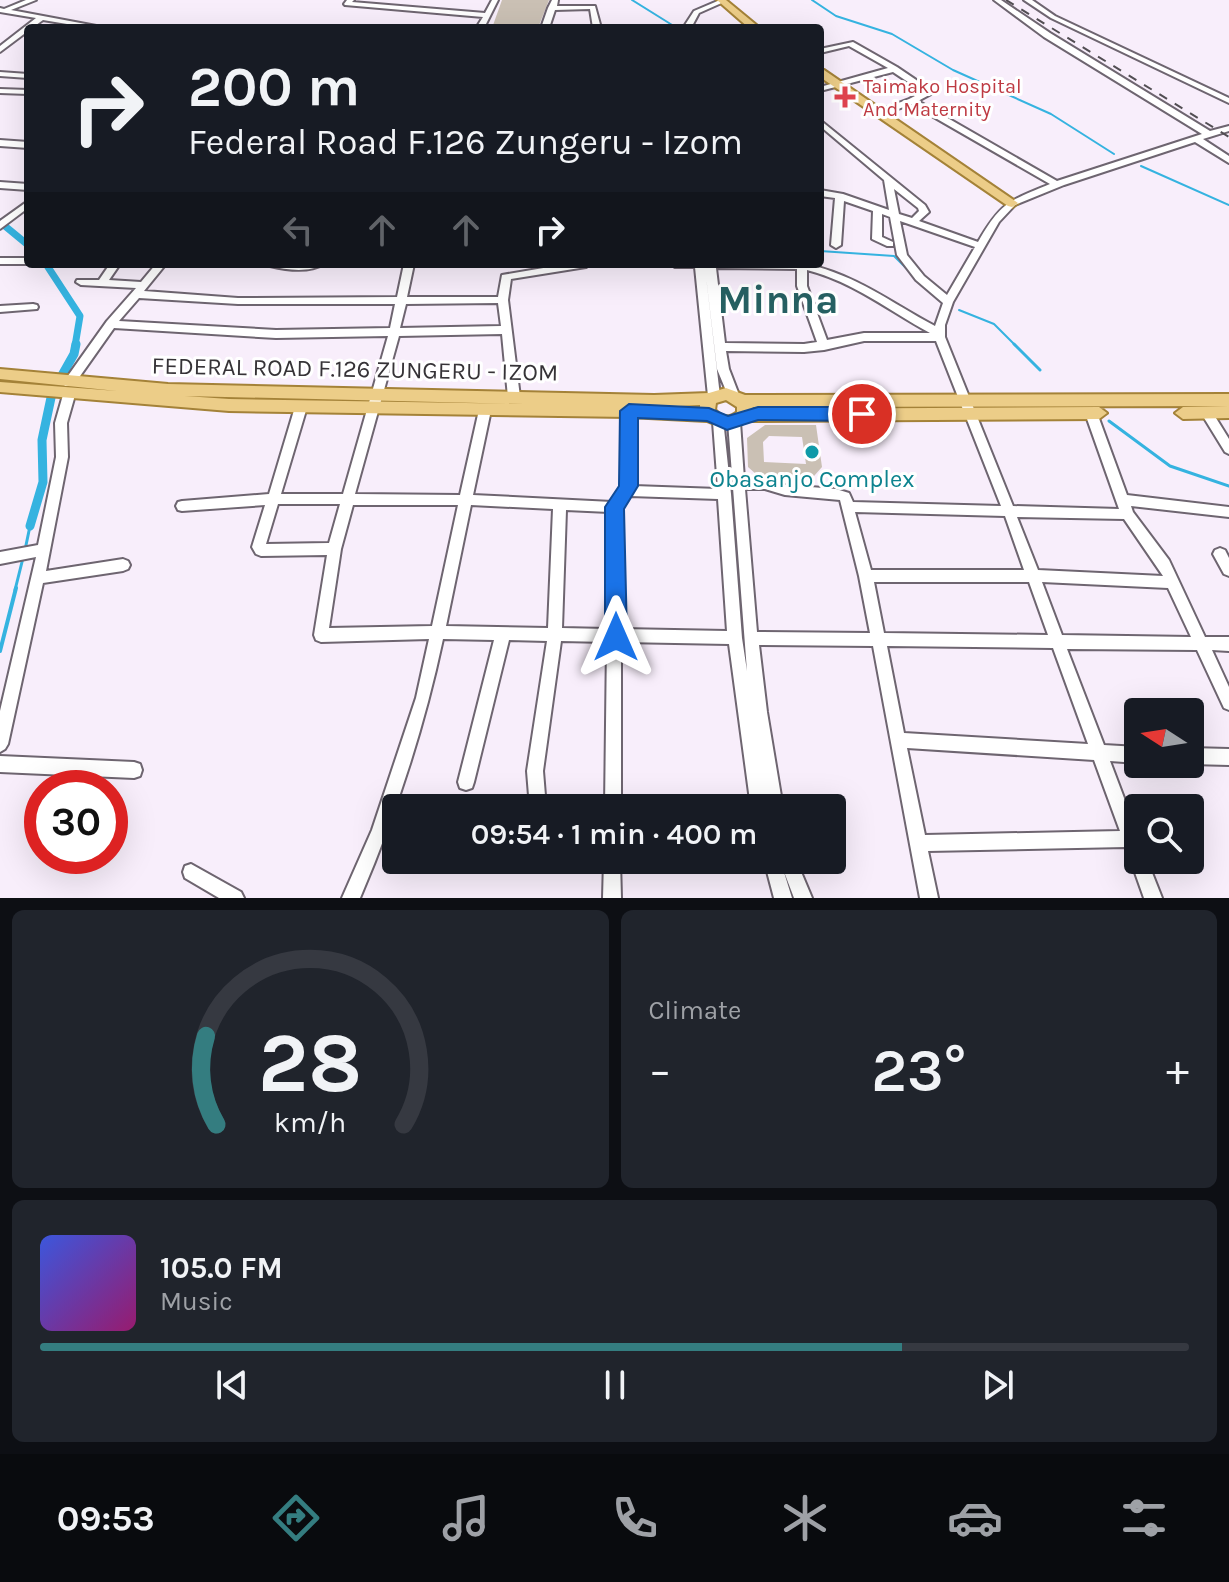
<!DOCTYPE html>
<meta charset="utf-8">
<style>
:root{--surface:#171b24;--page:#20242c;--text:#f1f3f6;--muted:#9ea1a6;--line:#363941;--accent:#347d80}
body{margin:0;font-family:Karla,sans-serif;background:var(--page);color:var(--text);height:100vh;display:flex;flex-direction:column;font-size:30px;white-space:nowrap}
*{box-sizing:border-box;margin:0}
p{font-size:26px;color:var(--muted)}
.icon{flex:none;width:44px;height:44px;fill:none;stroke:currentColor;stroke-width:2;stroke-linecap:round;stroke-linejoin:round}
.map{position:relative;height:898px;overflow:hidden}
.side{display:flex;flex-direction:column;gap:12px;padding:12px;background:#0d0f14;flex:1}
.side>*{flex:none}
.top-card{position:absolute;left:24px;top:24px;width:800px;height:244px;border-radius:8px;box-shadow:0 8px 32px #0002;background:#171b24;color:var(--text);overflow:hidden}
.needle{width:52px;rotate:282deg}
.buttons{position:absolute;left:1124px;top:698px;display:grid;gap:16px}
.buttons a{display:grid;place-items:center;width:80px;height:80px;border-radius:8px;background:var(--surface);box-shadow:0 8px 32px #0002;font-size:40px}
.speed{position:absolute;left:24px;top:770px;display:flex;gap:16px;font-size:40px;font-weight:700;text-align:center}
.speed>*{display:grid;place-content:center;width:104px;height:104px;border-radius:50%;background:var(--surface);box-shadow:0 8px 32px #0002;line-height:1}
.speed .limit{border:12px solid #d22;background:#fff;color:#111}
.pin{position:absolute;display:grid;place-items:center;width:68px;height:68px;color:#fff;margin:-34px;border:4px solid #fff;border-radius:50%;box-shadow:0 2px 8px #0007}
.me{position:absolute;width:88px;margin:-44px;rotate:0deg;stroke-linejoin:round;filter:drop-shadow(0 0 6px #0008)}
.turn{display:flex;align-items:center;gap:28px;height:168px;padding:0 32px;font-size:36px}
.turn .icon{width:104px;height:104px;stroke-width:2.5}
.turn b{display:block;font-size:56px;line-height:68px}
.lanes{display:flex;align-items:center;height:76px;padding:0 32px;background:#0003;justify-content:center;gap:40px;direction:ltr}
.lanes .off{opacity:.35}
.big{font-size:60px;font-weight:600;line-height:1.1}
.side .tile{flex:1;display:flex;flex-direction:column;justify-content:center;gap:12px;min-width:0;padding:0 28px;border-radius:12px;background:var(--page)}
.side .dial{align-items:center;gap:0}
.dial svg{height:208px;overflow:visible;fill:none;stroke:var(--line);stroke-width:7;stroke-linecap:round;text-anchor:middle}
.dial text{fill:var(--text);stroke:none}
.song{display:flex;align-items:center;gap:24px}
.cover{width:96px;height:96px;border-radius:12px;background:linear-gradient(135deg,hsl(230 70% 55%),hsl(320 70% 35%))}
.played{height:8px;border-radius:4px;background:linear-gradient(90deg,var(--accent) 75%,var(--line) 75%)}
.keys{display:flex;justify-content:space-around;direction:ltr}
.heat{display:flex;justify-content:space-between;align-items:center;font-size:44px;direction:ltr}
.side .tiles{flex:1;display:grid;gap:12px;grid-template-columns:1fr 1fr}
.tile:last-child{grid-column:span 2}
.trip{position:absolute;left:382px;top:794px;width:464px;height:80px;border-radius:8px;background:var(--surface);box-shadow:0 8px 32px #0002;font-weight:600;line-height:80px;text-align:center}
.tab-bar{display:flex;height:128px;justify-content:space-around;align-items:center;background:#090b0e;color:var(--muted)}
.tab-bar .icon{width:56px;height:56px}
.tab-bar .active{color:var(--accent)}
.tab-bar b{font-size:36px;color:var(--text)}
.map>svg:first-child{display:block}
</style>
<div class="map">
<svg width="1229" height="898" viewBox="0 0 1229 898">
<rect width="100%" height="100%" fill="#f8eefb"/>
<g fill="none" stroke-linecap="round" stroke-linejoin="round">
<!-- stream-far2 -->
<path stroke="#35b3e0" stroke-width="2" d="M 632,0 L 677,28
M 812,0 L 836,16 L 892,34 L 953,70 L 1051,114 L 1114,154
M 1141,166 L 1229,205
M 820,251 L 894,256 L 909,271
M 959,310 L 994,324 L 1016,346"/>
<!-- stream-far1 -->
<path stroke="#35b3e0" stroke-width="3" d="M 1014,344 L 1040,370
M 1109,421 L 1170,466 L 1229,486
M 25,550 L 30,526
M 15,590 L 23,558"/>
<!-- stream -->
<path stroke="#35b3e0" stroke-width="4" d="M 0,651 L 16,588"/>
<!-- canal-far1 -->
<path stroke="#35b3e0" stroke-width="7" d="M 0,222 L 28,245
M 46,264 L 80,316 L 75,346"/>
<!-- canal -->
<path stroke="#35b3e0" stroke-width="9" d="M 30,526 L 43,482 L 42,440 L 52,393 L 74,354 L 76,344"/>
</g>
<!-- building -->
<path fill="#cac0b4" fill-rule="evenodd" d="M 502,0 L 549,0 L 538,28 L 492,28 Z
M 765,425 L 816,425 L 822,467 L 814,476 L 757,475 L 748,467 L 747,438 ZM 769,436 L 802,437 L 806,464 L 764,462 L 763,442 Z"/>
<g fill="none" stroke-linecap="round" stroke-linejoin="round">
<!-- minor casing -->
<g stroke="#6e6570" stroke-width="4">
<path id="minor" d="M 26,0 L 36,0 L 11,10 L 107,28 L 91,28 L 43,20 L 32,28 L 28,28 L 28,31 L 0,52 L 0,46 L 36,18 L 0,12 L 0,8 L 4,9 Z
M 347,0 L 354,0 L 352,2 L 485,13 L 492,0 L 498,0 L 484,28 L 476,28 L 483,17 L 345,5 L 344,4 Z
M 552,0 L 558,0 L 557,6 L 595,6 L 601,28 L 593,28 L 590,9 L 555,10 L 549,28 L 541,28 L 548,8 Z
M 720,0 L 726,1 L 699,13 L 691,28 L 683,28 L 694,11 Z
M 994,0 L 1001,0 L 1050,33 L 1210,131 L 1229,126 L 1229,131 L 1203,139 L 1229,156 L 1229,163 L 1195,142 L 1064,185 L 1015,205 L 999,222 L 953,302 L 945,325 L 945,337 L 1013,506 L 1119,509 L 1085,413 L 1091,409 L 1097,413 L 1127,495 L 1229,507 L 1229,517 L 1131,506 L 1133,512 L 1169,560 L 1205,637 L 1229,637 L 1229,651 L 1212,650 L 1229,687 L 1229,710 L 1224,708 L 1197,650 L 1067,649 L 1104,745 L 1138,747 L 1138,763 L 1110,761 L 1138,835 L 1138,860 L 1147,860 L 1162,898 L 1144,898 L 1126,847 L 928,851 L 938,898 L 920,898 L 873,646 L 759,645 L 767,712 L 783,808 L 751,808 L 729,644 L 621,642 L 621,808 L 605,808 L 607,642 L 561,641 L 543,771 L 546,808 L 530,808 L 527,771 L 547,641 L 509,640 L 474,782 L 472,788 L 466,790 L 460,788 L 458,782 L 494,640 L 443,639 C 424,728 396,814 360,898 L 342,898 L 372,830 L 416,698 L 429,639 L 321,642 L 316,640 L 314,635 L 327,555 L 261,556 L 256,554 L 252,547 L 265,505 L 182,511 L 178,510 L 176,506 L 178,502 L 182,501 L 269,494 L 295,407 L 301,403 L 307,407 L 281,494 L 343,494 L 388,336 L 276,338 L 114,328 L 73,386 L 65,386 L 63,383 L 65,380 L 107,321 L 136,288 L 81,285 L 76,282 L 77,280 L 99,280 L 110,264 L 120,264 L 109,280 L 141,282 L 156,264 L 166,264 L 144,291 L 238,298 L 397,297 L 404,264 L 414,264 L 407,297 L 498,297 L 502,275 L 567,264 L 591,264 L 586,267 L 511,279 L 508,300 L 520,397 L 518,400 L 514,401 L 508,397 L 502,334 L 399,336 L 355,494 L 460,495 L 479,410 L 485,406 L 491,410 L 473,495 L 612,502 C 632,478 624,440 623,411 L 629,407 L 635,411 L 637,462 L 634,486 L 718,489 L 713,422 L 715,419 L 723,419 L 731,494 L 742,638 L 747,671 L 728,422 L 730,419 L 738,419 L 740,422 L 744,479 L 765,479 L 785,485 L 836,489 L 849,493 L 853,502 L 1001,506 L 936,341 L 864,341 L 824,350 L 804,352 L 726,351 L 729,369 L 739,395 L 737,398 L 729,398 L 717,369 L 705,268 L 720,396 L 714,400 L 708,396 L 695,267 L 675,267 L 670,264 L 807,264 C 860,277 888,301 935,326 L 943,303 L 916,280 L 897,255 L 890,217 L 882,214 L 882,237 L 893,242 L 893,246 L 887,246 L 872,239 L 873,211 L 844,201 L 841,245 L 836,248 L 831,245 L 835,198 L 820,196 L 820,190 L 843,194 L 889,210 L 884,180 L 820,126 L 820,120 L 925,205 L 929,212 L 919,221 L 978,242 C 1001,202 1009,201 1050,184 L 911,104 L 883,115 L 877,115 L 877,111 L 909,99 L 923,92 L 893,72 L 820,91 L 820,87 L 888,68 L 849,46 L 820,53 L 820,49 L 853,42 L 897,67 L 931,90 L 931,94 L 918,101 L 1057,181 L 1202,134 L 1044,37 ZM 894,189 L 918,208 L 919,211 L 912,218 L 899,214 ZM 900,221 L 975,247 L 947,295 L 924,276 L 907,255 ZM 716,268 L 797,269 L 797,286 L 817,342 L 804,344 L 725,343 ZM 807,270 C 854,282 889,311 930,333 L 864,333 L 827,340 L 807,286 ZM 139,298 L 238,304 L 395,304 L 390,328 L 276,330 L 119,321 ZM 498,303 L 501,326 L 400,328 L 406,304 ZM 745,489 L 765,489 L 785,495 L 840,500 L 859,576 L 870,633 L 757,632 ZM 630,496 L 718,499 L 727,631 L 621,629 L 621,508 ZM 278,504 L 340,504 L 329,543 L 266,544 ZM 353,505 L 458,505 L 432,626 L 329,628 L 341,549 ZM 471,505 L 553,509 L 548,628 L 446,626 ZM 566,510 L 609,512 L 607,629 L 562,628 ZM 855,512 L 1005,516 L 1024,570 L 871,570 ZM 1017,517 L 1124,519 L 1163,576 L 1038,570 ZM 874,582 L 1029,582 L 1048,635 L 884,633 ZM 1042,582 L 1168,588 L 1191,637 L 1062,635 ZM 887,646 L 1053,648 L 1088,744 L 904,733 ZM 907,748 L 1094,760 L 1120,831 L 925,835 Z
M 1024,0 L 1032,0 L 1055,16 L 1229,98 L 1229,103 L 1051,18 Z
M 0,72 L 28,74 L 28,78 L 0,76 Z
M 0,89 L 28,90 L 28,94 L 0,93 Z
M 0,140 L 28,142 L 28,148 L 0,146 Z
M 0,182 L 28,184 L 28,190 L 0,188 Z
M 28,201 L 28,208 L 0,229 L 0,221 Z
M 0,258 L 28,258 L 28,264 L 0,264 Z
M 268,264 L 324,264 C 309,273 287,270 270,266 Z
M 33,304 L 37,305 L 38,307 L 37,309 L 0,312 L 0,306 Z
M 69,391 L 75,395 L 67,423 L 68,457 L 46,571 L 123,559 L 128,561 L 130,565 L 128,569 L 123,571 L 43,583 L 8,744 L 5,749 L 0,752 L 0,711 L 36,557 L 0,564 L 0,552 L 38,545 L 56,457 L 55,423 L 63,395 Z
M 1207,409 L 1211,410 L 1229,439 L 1229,454 L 1225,452 L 1201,413 Z
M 1220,548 L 1225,550 L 1229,558 L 1229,576 L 1224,574 L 1213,554 L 1215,550 Z
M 1190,748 L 1229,749 L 1229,765 L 1190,764 Z
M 0,756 L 134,762 L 140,764 L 142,770 L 140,776 L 134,778 L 0,772 Z
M 604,860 L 620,860 L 621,898 L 603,898 Z
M 764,860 L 796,860 L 812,898 L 794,898 L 783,869 L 792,898 L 774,898 Z
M 191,864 L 241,892 L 244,898 L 219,898 L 185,878 L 183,872 L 185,866 Z"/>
</g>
<!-- major casing -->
<g stroke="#a48238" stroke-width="4">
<path id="major" d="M 717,0 L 726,0 L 760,28 L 749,28 Z
M 820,69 L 824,70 L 1018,203 L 1012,207 L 1008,206 L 820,77 Z
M 0,369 L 168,384 L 654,395 L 709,393 L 726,388 L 745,395 L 1229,394 L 1229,406 L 753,407 L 752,409 L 1099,407 L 1107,413 L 1099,419 L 747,421 L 740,425 L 724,428 L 707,421 L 629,417 L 229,411 L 0,392 L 0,382 L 117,391 L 0,379 ZM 185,396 L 525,404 L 229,399 ZM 726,400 L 737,407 L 737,412 C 728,419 722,417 715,410 L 716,403 ZM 700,405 L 700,409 L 656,407 Z
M 1229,406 L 1229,418 L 1183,419 L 1175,413 L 1183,407 Z"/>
</g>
<!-- minor -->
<use href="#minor" fill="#fff" fill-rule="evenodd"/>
<!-- major -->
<use href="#major" fill="#eccd88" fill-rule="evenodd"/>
<!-- rail -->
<path stroke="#524e53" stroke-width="2" stroke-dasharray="9 9" stroke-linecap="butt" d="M 1006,0 L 1229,137"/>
</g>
<!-- route -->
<path fill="#1a73e8" stroke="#114b97" stroke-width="2" d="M 629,404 L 709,408 L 728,416 L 758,407 L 862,407 L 871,414 L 862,421 L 758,420 L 727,430 L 707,421 L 638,418 L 638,486 L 624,509 L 627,637 L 623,644 L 616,647 L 608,644 L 605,637 L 605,507 L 619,486 L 620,411 Z"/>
<!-- markers -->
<path fill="#e0444e" stroke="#fff" stroke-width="3" d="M841 85h8v8h8v8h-8v8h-8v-8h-8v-8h8z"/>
<circle fill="#0f9aa8" stroke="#fff" stroke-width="3" cx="812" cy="452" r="8"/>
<g text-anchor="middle" stroke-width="6" stroke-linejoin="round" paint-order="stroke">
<!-- far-health labels -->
<g font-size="20" fill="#be3a42" stroke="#fff" text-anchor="start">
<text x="863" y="93">Taimako Hospital<tspan x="863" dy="23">And Maternity</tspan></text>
</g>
<!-- street labels -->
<g font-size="24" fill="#363337" stroke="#fff">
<text transform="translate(355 369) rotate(1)" y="8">FEDERAL ROAD F.126 ZUNGERU - IZOM</text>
</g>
<!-- culture labels -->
<g font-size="24" fill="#0d838f" stroke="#fff">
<text x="812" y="487">Obasanjo Complex</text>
</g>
<!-- town labels -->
<g font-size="40" font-weight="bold" fill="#266062" stroke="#fff">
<text x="778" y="313">Minna</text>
</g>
</g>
</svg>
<div class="buttons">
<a><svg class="needle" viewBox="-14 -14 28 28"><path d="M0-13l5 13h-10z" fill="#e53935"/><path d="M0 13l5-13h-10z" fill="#9ea1a6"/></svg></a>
<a><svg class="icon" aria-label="search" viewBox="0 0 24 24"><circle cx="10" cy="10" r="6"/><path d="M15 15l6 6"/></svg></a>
</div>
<div class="speed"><div class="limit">30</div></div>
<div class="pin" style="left:862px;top:414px;background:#d93025"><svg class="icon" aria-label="arrive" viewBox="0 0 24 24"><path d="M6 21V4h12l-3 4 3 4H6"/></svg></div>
<svg class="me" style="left:616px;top:637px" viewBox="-20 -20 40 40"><path d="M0-17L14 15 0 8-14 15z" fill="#1a73e8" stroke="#fff" stroke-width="4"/></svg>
<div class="trip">09:54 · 1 min · 400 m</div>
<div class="top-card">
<div class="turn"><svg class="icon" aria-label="right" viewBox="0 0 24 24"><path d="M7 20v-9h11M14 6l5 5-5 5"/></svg><div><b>200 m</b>Federal Road F.126 Zungeru - Izom</div></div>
<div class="lanes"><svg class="icon off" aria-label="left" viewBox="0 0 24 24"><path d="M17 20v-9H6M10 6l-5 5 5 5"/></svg><svg class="icon off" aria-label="ahead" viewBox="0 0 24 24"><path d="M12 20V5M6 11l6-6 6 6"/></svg><svg class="icon off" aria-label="ahead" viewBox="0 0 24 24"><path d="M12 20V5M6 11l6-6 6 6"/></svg><svg class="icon" aria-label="right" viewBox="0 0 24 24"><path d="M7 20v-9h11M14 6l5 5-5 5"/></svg></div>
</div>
</div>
<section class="side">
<div class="tiles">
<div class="tile dial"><svg viewBox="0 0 100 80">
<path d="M14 69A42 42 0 1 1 86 69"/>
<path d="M14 69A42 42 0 0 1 10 35" stroke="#347d80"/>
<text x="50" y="56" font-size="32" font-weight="700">28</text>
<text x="50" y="72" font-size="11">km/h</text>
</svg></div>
<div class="tile"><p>Climate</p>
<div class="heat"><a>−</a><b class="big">23°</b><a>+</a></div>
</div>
<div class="tile">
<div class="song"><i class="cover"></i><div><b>105.0 FM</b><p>Music</p></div></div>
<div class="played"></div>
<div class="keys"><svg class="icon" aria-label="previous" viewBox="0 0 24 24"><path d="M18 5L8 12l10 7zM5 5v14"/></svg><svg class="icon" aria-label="pause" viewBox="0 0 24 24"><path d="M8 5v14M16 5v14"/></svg><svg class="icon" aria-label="next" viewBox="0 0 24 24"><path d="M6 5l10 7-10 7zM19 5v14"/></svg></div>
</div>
</div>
</section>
<nav class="tab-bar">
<b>09:53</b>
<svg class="icon active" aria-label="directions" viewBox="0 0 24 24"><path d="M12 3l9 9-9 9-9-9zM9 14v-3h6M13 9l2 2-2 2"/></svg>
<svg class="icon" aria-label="music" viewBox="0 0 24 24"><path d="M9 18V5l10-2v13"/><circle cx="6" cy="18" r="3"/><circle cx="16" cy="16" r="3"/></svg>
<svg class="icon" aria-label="phone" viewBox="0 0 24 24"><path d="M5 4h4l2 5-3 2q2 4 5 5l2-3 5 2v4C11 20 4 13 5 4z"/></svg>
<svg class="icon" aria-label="climate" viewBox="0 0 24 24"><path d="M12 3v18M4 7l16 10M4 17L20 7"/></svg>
<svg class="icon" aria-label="car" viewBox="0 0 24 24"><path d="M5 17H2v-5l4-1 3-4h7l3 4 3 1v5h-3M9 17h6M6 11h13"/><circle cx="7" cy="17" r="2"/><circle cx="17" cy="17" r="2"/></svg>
<svg class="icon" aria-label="filters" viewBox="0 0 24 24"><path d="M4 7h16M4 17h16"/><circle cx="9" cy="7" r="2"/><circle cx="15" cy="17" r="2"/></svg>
</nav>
